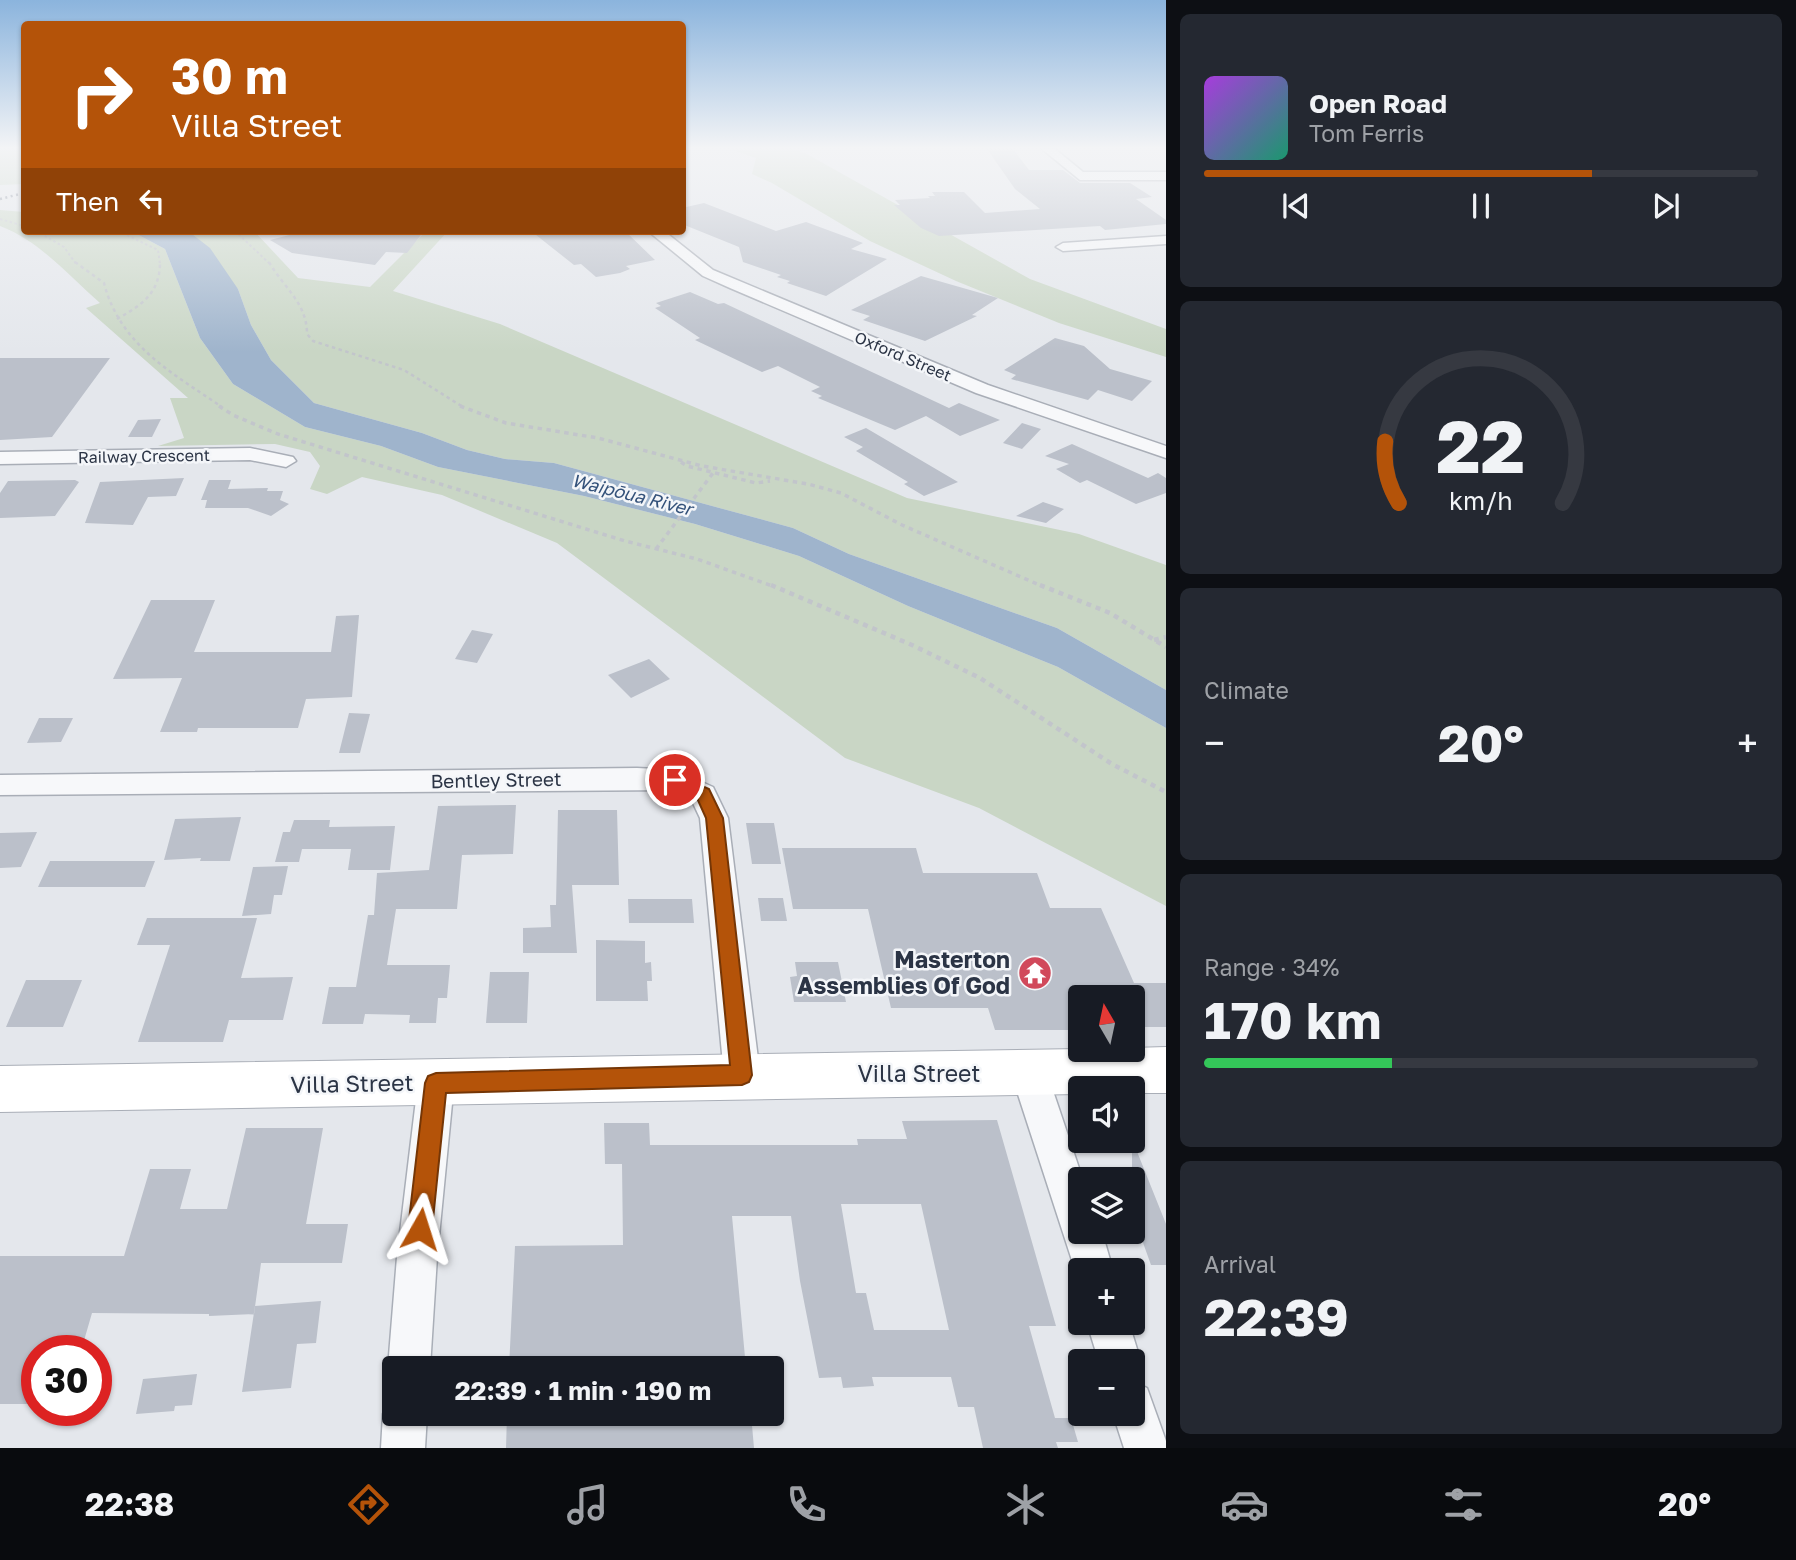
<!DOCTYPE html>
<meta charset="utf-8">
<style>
:root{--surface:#171b24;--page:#242831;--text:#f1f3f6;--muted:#9ea1a6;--line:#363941;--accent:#b45309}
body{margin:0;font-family:"Golos Text",sans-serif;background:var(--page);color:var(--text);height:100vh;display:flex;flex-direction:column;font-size:26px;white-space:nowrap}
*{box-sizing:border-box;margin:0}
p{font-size:23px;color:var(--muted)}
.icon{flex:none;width:38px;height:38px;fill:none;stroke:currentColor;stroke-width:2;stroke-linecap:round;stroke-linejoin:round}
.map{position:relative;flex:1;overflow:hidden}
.drawer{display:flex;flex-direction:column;gap:14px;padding:14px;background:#0d0f14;width:630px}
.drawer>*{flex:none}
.banner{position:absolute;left:21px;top:21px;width:665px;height:214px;border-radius:7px;box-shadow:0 2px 5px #0004;background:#b45309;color:#fff;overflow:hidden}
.needle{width:46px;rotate:351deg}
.buttons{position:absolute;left:1068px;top:985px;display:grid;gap:14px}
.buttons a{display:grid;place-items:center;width:77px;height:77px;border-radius:7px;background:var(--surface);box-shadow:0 2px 5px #0004;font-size:35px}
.speed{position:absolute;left:21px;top:1335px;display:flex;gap:14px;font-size:35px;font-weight:700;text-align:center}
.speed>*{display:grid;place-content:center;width:91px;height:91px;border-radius:50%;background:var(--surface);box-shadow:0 2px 5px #0004;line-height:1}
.speed .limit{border:10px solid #d22;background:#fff;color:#111}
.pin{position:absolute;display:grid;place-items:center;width:60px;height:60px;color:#fff;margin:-30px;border:4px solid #fff;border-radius:50%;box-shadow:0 2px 7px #0007}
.me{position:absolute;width:77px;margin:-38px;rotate:6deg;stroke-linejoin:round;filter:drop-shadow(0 0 5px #0008)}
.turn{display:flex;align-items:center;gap:24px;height:147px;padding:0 35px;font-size:32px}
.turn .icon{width:91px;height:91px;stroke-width:2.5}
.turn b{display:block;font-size:49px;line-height:60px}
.then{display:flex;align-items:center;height:66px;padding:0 35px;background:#0003;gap:14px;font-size:26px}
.big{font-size:52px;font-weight:700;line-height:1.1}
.drawer .tile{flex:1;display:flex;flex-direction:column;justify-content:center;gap:10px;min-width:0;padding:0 24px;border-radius:10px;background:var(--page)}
.drawer .dial{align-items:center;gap:0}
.dial svg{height:182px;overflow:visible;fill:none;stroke:var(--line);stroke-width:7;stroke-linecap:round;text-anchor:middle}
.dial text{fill:var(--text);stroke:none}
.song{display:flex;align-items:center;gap:21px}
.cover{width:84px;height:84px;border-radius:10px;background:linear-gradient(135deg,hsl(280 70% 55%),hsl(160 70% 35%))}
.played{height:7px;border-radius:4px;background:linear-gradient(90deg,var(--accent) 70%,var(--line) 70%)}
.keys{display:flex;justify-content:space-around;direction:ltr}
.heat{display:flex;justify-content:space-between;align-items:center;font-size:38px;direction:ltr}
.charge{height:10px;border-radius:5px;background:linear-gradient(90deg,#34c759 34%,var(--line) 0)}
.trip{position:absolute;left:382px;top:1356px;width:402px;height:70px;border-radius:7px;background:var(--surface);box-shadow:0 2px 5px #0004;font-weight:700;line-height:70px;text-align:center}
.tab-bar{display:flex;height:112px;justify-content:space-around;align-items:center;background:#090b0e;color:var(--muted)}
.tab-bar .icon{width:49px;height:49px}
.tab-bar .on{color:var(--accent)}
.tab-bar b{font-size:32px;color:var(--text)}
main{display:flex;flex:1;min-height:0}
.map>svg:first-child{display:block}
</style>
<main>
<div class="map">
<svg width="1166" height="1448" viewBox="0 0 1166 1448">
<rect width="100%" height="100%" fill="#e4e7ec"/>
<!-- green -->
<path fill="#c9d6c5" d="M 0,149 L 24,149 L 24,184 L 0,185 Z
M 730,149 L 793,149 L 805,153 L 1030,279 L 1166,329 L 1166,357 L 1059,323 L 956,281 L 870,241 L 772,183 L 752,174 L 756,158 Z
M 0,210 L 24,212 L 24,231 L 131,231 L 165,249 L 200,338 L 233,384 L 305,427 L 381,446 L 438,467 L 584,496 L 695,524 L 799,556 L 908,606 L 1058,667 L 1166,728 L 1166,906 L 979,808 L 845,758 L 557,543 L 442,495 L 362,477 L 327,494 L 310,489 L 320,466 L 310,452 L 275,444 L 158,446 L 184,438 L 170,398 L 188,398 L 86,308 L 100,303 C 69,276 40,241 0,226 Z
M 188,231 L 254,231 L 298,278 L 370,287 L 426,231 L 448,231 L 393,291 L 500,324 L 907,498 L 1079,534 L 1166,565 L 1166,690 L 1057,628 L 849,554 L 793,528 L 554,463 L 505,459 L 467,450 L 422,433 L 314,403 L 271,360 L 251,325 L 238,289 Z"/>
<!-- water -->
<path fill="#9fb4cc" d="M 131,231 L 188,231 L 210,248 L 238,289 L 251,325 L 271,360 L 314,403 L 422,433 L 467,450 L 505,459 L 554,463 L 793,528 L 849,554 L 1057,628 L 1166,690 L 1166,728 L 1058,667 L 908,606 L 799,556 L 695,524 L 584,496 L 438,467 L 381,446 L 305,427 L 233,384 L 200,338 L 165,249 Z"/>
<!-- building -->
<path fill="#bbc0ca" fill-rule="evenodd" d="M 987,149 L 1013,149 L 1029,170 L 1063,170 L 1080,183 L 1130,183 L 1152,197 L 1136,199 L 1166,220 L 1166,224 L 1105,230 L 1100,226 L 939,236 L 921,228 L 894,205 L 900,205 L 895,200 L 930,198 L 928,196 L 935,196 L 932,192 L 964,192 L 985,213 L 1040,209 L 1015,189 Z
M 704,203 L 776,231 L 806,222 L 863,243 L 851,249 L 887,259 L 826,296 L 787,283 L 790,281 L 777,277 L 781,275 L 743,262 L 739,247 L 682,224 L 682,208 Z
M 305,231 L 424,231 L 407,253 L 386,252 L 375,265 L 292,253 L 270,240 Z
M 531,231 L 625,231 L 655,260 L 626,266 L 630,269 L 620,273 L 596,277 L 581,264 L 574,265 Z
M 921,276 L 998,298 L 972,315 L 977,316 L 925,341 L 863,320 L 870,316 L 851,310 Z
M 690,292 L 718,304 L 724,303 L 949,408 L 959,403 L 1000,420 L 960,436 L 926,416 L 895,430 L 818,398 L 822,396 L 811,391 L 820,387 L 778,366 L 762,372 L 695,340 L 700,338 L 655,308 L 661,306 L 656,303 Z
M 1055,338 L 1084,346 L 1110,369 L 1152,381 L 1132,401 L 1098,390 L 1088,400 L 1011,379 L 1016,375 L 1004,370 Z
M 0,358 L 110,358 L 52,437 L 0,440 Z
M 161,419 L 152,437 L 128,437 L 138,420 Z
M 1022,423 L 1041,429 L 1022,449 L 1003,443 Z
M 866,428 L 958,482 L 924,496 L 904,484 L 908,482 L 856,451 L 863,447 L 844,437 Z
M 1072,444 L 1148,478 L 1158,473 L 1166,478 L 1166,493 L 1136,504 L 1087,480 L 1080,483 L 1056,469 L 1069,464 L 1045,456 Z
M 184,478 L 176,496 L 148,497 L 133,525 L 85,523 L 100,482 Z
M 75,480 L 79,482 L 55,516 L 0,518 L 0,493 L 8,481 Z
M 209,480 L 231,480 L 228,489 L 268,488 L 267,491 L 283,491 L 280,500 L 289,504 L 271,516 L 248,508 L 205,508 L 207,500 L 201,500 Z
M 1043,502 L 1064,509 L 1046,523 L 1016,516 Z
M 151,600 L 215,600 L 194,652 L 331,652 L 336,616 L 359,615 L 352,697 L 306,699 L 298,728 L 198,728 L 197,732 L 160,732 L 182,678 L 113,679 Z
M 472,630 L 493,634 L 477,663 L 455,659 Z
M 649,659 L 670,679 L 631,698 L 608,675 Z
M 349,713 L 370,714 L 360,753 L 339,753 Z
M 39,718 L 73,718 L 61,742 L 27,743 Z
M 516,805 L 513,854 L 462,855 L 457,909 L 396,909 L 387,965 L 450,965 L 447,998 L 438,998 L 436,1023 L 409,1023 L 410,1015 L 365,1014 L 363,1024 L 322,1024 L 329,987 L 356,987 L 368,915 L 374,915 L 377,873 L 429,870 L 438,806 Z
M 558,810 L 617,810 L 619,885 L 572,885 L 577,953 L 523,953 L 523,928 L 551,927 L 550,905 L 556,905 Z
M 241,817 L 230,861 L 200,861 L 201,858 L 164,860 L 175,819 Z
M 294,820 L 330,820 L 329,827 L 395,826 L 390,870 L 348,870 L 351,849 L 302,849 L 299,862 L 275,862 L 283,832 L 290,832 Z
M 746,823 L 774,823 L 781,864 L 752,864 Z
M 37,832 L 21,867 L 0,868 L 0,833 Z
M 782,848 L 916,848 L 923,873 L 1037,873 L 1050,908 L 1101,908 L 1134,983 L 1166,983 L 1166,1027 L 1132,1027 L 1132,998 L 1080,998 L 1080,1030 L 995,1030 L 988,1008 L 891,1008 L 868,909 L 793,909 Z
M 50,861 L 155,861 L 145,887 L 38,887 Z
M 288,866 L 282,895 L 274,895 L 271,914 L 242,916 L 253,867 Z
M 758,898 L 783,898 L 787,921 L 761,921 Z
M 628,899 L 692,899 L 694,923 L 629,923 Z
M 147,918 L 257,918 L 241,978 L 293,977 L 283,1020 L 229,1020 L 223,1042 L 138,1042 L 170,945 L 137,945 Z
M 596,940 L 645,941 L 645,963 L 651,962 L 652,981 L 647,981 L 648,1001 L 596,1001 Z
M 795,962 L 838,962 L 846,1002 L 794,1002 L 790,977 L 797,976 Z
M 490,972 L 529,972 L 527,1023 L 486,1023 Z
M 26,980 L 82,980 L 63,1027 L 6,1027 Z
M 997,1120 L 1056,1326 L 1029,1326 L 1055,1418 L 1071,1418 L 1078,1442 L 1056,1442 L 1058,1448 L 983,1448 L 974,1407 L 958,1407 L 951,1377 L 872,1377 L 874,1386 L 843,1388 L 841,1377 L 819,1378 L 800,1281 L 791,1216 L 732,1216 L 746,1368 L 509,1368 L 515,1246 L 623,1245 L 622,1164 L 605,1164 L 604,1123 L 649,1123 L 650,1145 L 858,1145 L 857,1139 L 907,1139 L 902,1121 ZM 841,1204 L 921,1204 L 949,1330 L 874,1330 L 866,1293 L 856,1293 Z
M 246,1128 L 323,1128 L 306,1224 L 348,1224 L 342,1263 L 261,1263 L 254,1314 L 209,1316 L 209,1314 L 92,1313 L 81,1351 L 37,1351 L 37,1404 L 0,1404 L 0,1256 L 124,1256 L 150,1169 L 191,1169 L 180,1209 L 227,1209 Z
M 1132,1139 L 1166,1224 L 1166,1265 L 1151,1265 L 1132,1212 Z
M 321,1301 L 316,1343 L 297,1344 L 291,1388 L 242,1392 L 255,1306 Z
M 197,1374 L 192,1405 L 175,1406 L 174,1411 L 136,1414 L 143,1379 Z
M 507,1414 L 751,1414 L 754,1448 L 506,1448 Z"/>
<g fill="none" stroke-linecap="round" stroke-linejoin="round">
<!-- street casing -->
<g stroke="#a9aeb7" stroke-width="3">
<path id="street" d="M 1042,149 L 1055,149 L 1083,172 L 1166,172 L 1166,180 L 1080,180 Z
M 648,231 L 664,231 L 713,270 L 988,385 L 1166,446 L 1166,458 L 976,393 L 730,288 L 703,276 Z
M 1166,236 L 1166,244 L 1063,251 L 1056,247 L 1063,243 Z
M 250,448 L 293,457 L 296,461 L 286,467 L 250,460 L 0,464 L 0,452 Z
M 637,768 L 675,770 L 713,787 L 728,818 L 760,1075 L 754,1087 L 742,1091 L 730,1087 L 724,1075 L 700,818 L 692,801 L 671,790 L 0,795 L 0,775 Z
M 1029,1057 L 1041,1061 L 1047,1073 L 1083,1180 L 1080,1180 L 1080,1232 L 1102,1232 L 1113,1270 L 1080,1270 L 1080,1285 L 1011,1073 L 1017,1061 Z
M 436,1066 L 449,1071 L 454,1083 L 437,1257 L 430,1368 L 394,1368 L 394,1383 L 388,1368 L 397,1257 L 418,1083 L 423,1071 Z
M 1087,1323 L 1129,1323 L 1141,1362 L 1135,1377 L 1132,1378 L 1132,1362 L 1099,1362 Z
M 1132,1381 L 1147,1388 L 1166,1441 L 1166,1448 L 1124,1448 L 1113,1414 L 1132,1414 Z
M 394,1397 L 394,1414 L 427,1414 L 425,1448 L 381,1448 L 383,1414 L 389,1398 Z"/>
</g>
<!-- secondary casing -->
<g stroke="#a9aeb7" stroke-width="2">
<path id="secondary" d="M 1166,1047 L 1166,1093 L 1132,1093 L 1132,1088 L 1080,1088 L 1080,1094 L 0,1112 L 0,1066 L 1080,1049 L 1132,1050 L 1132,1048 Z"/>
</g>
<!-- path-far3 -->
<path stroke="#c2c5cb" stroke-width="2" stroke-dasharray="2.5 2.5" stroke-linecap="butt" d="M 0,219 L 24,226
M 36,231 L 64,247 L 76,264
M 118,231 L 158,250 L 160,264
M 235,231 L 270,264"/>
<!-- path-far2 -->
<path stroke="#c2c5cb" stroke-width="2.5" stroke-dasharray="3.5 3.5" stroke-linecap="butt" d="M 75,262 L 104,283 C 120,345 172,373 222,407
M 269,262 C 284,288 307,303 307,334 L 313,341 L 404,370 L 463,407
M 117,319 C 142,305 160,293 160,262"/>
<!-- path-far1 -->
<path stroke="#c2c5cb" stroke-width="3.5" stroke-dasharray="4.5 4.5" stroke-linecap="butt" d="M 219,406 L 233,415 L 278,434 L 625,541 L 697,559 L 775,587
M 460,406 L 506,423 L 598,438 L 702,466 L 808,484 L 841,493 L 902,525 L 1044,587
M 681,462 L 687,466 L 756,483 L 770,481
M 656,549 L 713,473"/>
<!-- path -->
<path stroke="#c2c5cb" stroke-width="4.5" stroke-dasharray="5 5" stroke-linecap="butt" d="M 771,585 L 912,645 L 980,678 L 1112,764 L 1166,792
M 1040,585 L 1110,613 L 1166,647
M 1154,640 L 1166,637"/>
<!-- street -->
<use href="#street" fill="#f7f8fa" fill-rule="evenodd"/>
<!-- secondary -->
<use href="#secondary" fill="#fff" fill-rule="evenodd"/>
<!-- rail -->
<path stroke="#7d8696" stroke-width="2.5" stroke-dasharray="2 3.5" stroke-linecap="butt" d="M 0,199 L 24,193"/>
</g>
<!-- sky -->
<linearGradient id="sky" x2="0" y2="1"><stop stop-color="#8bb4dd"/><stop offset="0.42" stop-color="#f3f4f6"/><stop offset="1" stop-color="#f3f4f6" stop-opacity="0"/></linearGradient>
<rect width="1166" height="352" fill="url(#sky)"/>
<!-- route -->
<path fill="#b45309" stroke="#753606" stroke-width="2" d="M 675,774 L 709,789 L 723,818 L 752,1075 L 749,1082 L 742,1085 L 446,1093 L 432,1229 L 429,1238 L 420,1241 L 412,1238 L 408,1229 L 425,1083 L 428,1076 L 436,1073 L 730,1065 L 706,818 L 697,798 L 669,785 L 667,780 L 669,776 Z"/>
<!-- icons -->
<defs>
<g id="temple-disc" transform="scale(1.75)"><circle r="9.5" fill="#d1495b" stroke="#f4f6f9"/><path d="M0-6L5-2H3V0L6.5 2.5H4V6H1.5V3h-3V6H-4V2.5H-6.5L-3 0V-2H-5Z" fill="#fff"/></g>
</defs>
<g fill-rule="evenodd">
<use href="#temple-disc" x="1035" y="973"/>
</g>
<g text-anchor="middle" stroke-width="5" stroke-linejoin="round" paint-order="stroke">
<!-- far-street labels -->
<g font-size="16" fill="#2b3445" stroke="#f4f6f9">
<text transform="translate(903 356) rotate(23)" y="6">Oxford Street</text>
<text transform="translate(144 456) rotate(-1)" y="6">Railway Crescent</text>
</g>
<!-- far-water labels -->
<g font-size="18" font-style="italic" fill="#34527a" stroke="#f4f6f9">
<text transform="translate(632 495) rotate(14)" y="6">Waipōua River</text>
</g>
<!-- street labels -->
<g font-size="19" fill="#2b3445" stroke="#f4f6f9">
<text transform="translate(496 780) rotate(-1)" y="7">Bentley Street</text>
</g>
<!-- near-poi labels -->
<g font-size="23" font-weight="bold" fill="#2b3445" stroke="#f4f6f9" text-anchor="end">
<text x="1010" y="968">Masterton<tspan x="1010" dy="26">Assemblies Of God</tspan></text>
</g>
<!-- near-street labels -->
<g font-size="23" fill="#2b3445" stroke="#f4f6f9">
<text x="919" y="1082">Villa Street</text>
<text transform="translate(352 1084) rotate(-1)" y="8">Villa Street</text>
</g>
</g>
</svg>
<div class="buttons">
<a><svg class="needle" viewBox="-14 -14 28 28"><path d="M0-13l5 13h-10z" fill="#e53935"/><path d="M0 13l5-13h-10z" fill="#9ea1a6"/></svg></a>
<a><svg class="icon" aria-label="sound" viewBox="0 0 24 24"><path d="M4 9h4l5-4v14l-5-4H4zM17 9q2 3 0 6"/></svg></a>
<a><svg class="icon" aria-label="layers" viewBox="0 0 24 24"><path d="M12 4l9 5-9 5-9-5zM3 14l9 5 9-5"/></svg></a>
<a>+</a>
<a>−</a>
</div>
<div class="speed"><div class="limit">30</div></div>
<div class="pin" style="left:675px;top:780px;background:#d93025"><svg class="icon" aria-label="arrive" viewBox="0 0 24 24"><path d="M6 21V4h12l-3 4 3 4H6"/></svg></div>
<svg class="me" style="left:420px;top:1229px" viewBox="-20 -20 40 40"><path d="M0-17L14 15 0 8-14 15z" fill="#b45309" stroke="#fff" stroke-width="4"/></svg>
<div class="trip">22:39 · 1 min · 190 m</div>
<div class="banner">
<div class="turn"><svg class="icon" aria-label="right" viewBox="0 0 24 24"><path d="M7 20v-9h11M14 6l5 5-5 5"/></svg><div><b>30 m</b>Villa Street</div></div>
<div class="then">Then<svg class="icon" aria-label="left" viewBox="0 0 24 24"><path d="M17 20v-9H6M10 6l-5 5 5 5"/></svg></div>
</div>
</div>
<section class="drawer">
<div class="tile">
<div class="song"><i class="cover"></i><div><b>Open Road</b><p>Tom Ferris</p></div></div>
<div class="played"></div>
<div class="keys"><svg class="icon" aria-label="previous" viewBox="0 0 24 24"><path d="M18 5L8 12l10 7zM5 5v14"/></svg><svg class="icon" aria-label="pause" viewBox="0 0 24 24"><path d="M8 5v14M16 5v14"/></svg><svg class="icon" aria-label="next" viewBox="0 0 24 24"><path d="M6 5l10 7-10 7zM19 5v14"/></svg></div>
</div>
<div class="tile dial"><svg viewBox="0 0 100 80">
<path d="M14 69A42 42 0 1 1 86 69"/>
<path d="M14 69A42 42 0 0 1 8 42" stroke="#b45309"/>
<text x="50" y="56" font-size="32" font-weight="700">22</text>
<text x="50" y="72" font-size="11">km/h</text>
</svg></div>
<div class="tile"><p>Climate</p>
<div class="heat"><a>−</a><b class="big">20°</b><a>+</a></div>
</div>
<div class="tile"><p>Range · 34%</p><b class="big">170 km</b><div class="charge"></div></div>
<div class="tile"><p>Arrival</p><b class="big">22:39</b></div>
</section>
</main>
<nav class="tab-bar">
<b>22:38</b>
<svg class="icon on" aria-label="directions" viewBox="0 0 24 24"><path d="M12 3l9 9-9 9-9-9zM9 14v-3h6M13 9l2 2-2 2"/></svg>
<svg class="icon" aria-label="music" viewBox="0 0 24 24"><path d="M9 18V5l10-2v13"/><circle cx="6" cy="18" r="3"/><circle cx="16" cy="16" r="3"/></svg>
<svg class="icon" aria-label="phone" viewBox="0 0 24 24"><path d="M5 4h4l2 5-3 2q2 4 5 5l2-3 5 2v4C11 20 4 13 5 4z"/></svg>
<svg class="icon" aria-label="climate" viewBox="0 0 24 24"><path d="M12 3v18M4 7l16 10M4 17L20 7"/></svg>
<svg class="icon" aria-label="car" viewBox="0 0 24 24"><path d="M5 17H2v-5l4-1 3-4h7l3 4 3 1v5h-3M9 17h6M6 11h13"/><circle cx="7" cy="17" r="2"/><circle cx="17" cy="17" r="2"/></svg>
<svg class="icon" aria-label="filters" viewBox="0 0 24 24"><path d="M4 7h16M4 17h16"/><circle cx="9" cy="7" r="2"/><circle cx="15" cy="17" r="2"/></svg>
<b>20°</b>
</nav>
